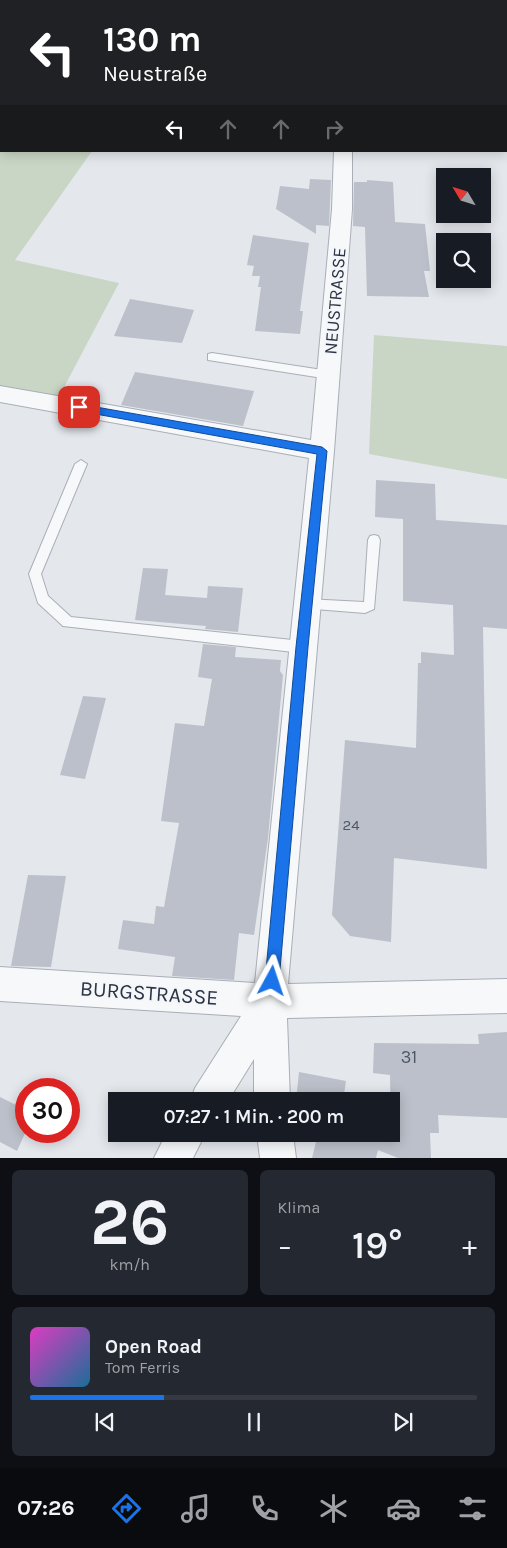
<!DOCTYPE html>
<html lang="de">
<meta charset="utf-8">
<style>
:root{--surface:#171b24;--page:#242831;--text:#f1f3f6;--muted:#9ea1a6;--line:#363941;--accent:#1a73e8}
body{margin:0;font-family:Karla,sans-serif;background:var(--page);color:var(--text);height:100vh;display:flex;flex-direction:column;font-size:19px;white-space:nowrap}
*{box-sizing:border-box;margin:0}
p{font-size:16px;color:var(--muted)}
.icon{flex:none;width:28px;height:28px;fill:none;stroke:currentColor;stroke-width:2;stroke-linecap:round;stroke-linejoin:round}
.map{position:relative;height:1158px;overflow:hidden}
.panel{display:flex;flex-direction:column;gap:12px;padding:12px;background:#0d0f14;flex:1}
.panel>*{flex:none}
.banner{position:absolute;left:0px;top:0px;width:508px;height:152px;box-shadow:0 2px 12px #0003;background:#202124;color:#fff;overflow:hidden}
.needle{width:32px;rotate:308deg}
.controls{position:absolute;left:436px;top:168px;display:grid;gap:10px}
.controls a{display:grid;place-items:center;width:55px;height:55px;border-radius:0px;background:var(--surface);box-shadow:0 2px 12px #0003;font-size:25px}
.speed{position:absolute;left:15px;top:1078px;display:flex;gap:10px;font-size:25px;font-weight:700;text-align:center}
.speed>*{display:grid;place-content:center;width:65px;height:65px;border-radius:50%;background:var(--surface);box-shadow:0 2px 12px #0003;line-height:1}
.speed .limit{border:8px solid #d22;background:#fff;color:#111}
.pin{position:absolute;display:grid;place-items:center;width:42px;height:42px;color:#fff;margin:-21px;border-radius:10px;box-shadow:0 2px 8px #0006}
.me{position:absolute;width:55px;margin:-28px;rotate:5deg;stroke-linejoin:round;filter:drop-shadow(0 0 4px #0008)}
.turn{display:flex;align-items:center;gap:18px;height:105px;padding:0 20px;font-size:22px}
.turn .icon{width:65px;height:65px;stroke-width:2.5}
.turn b{display:block;font-size:35px;line-height:42px}
.lanes{display:flex;align-items:center;height:48px;padding:0 20px;background:#0003;justify-content:center;gap:25px;direction:ltr}
.lanes .off{opacity:.35}
.big{font-size:38px;font-weight:600;line-height:1.1}
.panel .card{flex:1;display:flex;flex-direction:column;justify-content:center;gap:8px;min-width:0;padding:0 18px;border-radius:8px;background:var(--page)}
.panel .dial{align-items:center;gap:0}
.dial b{font-size:65px;line-height:1}
.song{display:flex;align-items:center;gap:15px}
.cover{width:60px;height:60px;border-radius:8px;background:linear-gradient(135deg,hsl(310 70% 55%),hsl(200 70% 35%))}
.played{height:5px;border-radius:2px;background:linear-gradient(90deg,var(--accent) 30%,var(--line) 30%)}
.keys{display:flex;justify-content:space-around;direction:ltr}
.heat{display:flex;justify-content:space-between;align-items:center;font-size:28px;direction:ltr}
.panel .tiles{flex:1;display:grid;gap:12px;grid-template-columns:1fr 1fr}
.card:last-child{grid-column:span 2}
.trip{position:absolute;left:108px;top:1092px;width:292px;height:50px;border-radius:0px;background:var(--surface);box-shadow:0 2px 12px #0003;font-weight:600;line-height:50px;text-align:center}
.menu{display:flex;height:80px;justify-content:space-around;align-items:center;background:#090b0e;color:var(--muted)}
.menu .icon{width:35px;height:35px}
.menu .on{color:var(--accent)}
.menu b{font-size:22px;color:var(--text)}
.map>svg:first-child{display:block}
</style>
<div class="map">
<svg width="507" height="1158" viewBox="0 0 507 1158">
<rect width="100%" height="100%" fill="#e4e7ec"/>
<!-- green -->
<path fill="#c9d6c5" d="M 0,0 L 194,1 L 1,1 L 1,151 L 92,151 L 15,260 L 119,283 L 52,410 L 0,401 Z
M 374,335 L 507,346 L 507,479 L 369,454 Z"/>
<!-- building -->
<path fill="#bbc0ca" d="M 310,179 L 331,180 L 329,226 L 316,225 L 316,234 L 276,209 L 280,186 L 309,189 Z
M 367,180 L 393,182 L 395,222 L 425,224 L 430,271 L 424,271 L 429,297 L 367,296 L 365,227 L 353,226 L 354,182 L 367,182 Z
M 253,235 L 309,243 L 300,311 L 303,311 L 300,334 L 255,331 L 261,287 L 258,287 L 260,276 L 252,276 L 254,266 L 247,265 Z
M 130,299 L 194,310 L 182,343 L 114,336 Z
M 135,372 L 254,391 L 243,426 L 121,405 Z
M 376,480 L 435,484 L 436,520 L 507,525 L 507,629 L 483,627 L 487,869 L 394,858 L 391,942 L 350,936 L 332,915 L 345,740 L 416,748 L 418,663 L 421,663 L 421,652 L 454,655 L 453,605 L 403,601 L 403,519 L 375,517 Z
M 143,568 L 168,569 L 165,595 L 207,598 L 208,586 L 243,588 L 238,632 L 205,629 L 206,626 L 135,620 Z
M 203,644 L 236,647 L 235,657 L 281,660 L 280,671 L 283,675 L 268,838 L 254,935 L 239,933 L 234,980 L 172,976 L 175,957 L 118,949 L 123,920 L 154,924 L 156,906 L 164,907 L 179,823 L 161,821 L 175,723 L 204,726 L 212,679 L 198,677 Z
M 83,696 L 106,698 L 85,779 L 60,775 Z
M 28,875 L 66,876 L 51,967 L 11,966 Z
M 507,1032 L 507,1118 L 438,1115 L 439,1133 L 430,1133 L 431,1158 L 398,1158 L 378,1150 L 376,1158 L 312,1158 L 318,1134 L 391,1134 L 390,1075 L 373,1073 L 374,1043 L 479,1044 L 478,1034 Z
M 299,1072 L 346,1081 L 343,1101 L 296,1101 Z
M 0,1097 L 26,1110 L 26,1131 L 17,1151 L 0,1142 Z"/>
<g fill="none" stroke-linecap="round" stroke-linejoin="round">
<!-- service casing -->
<g stroke="#a9aeb7" stroke-width="2">
<path id="service" d="M 212,353 L 329,371 L 334,375 L 329,379 L 208,360 L 208,354 Z
M 81,460 L 87,464 L 41,574 L 48,596 L 71,617 L 302,641 L 307,643 L 309,647 L 307,651 L 302,653 L 63,626 L 38,603 L 29,574 L 75,464 Z
M 374,535 L 378,536 L 380,540 L 374,609 L 365,613 L 302,608 L 300,604 L 302,600 L 306,599 L 364,602 L 368,540 L 370,536 Z"/>
</g>
<!-- minor casing -->
<g stroke="#a9aeb7" stroke-width="2">
<path id="minor" d="M 198,0 L 214,0 L 215,1 L 199,1 Z
M 334,151 L 352,151 L 352,209 L 334,451 L 288,984 L 507,979 L 507,1013 L 287,1018 L 290,1101 L 254,1101 L 254,1059 L 228,1101 L 190,1101 L 195,1088 L 241,1016 L 0,1001 L 0,967 L 255,983 L 309,458 L 0,402 L 0,386 L 311,440 L 332,209 Z
M 166,1134 L 205,1134 L 193,1158 L 154,1158 Z
M 257,1134 L 293,1134 L 296,1158 L 260,1158 Z"/>
</g>
<!-- service -->
<use href="#service" fill="#f7f8fa" fill-rule="evenodd"/>
<!-- minor -->
<use href="#minor" fill="#f7f8fa" fill-rule="evenodd"/>
</g>
<!-- route -->
<path fill="#1a73e8" stroke="#114b97" d="M 79,404 L 322,447 L 327,451 L 308,647 L 279,981 L 277,986 L 272,988 L 267,986 L 265,981 L 296,647 L 317,454 L 79,411 L 74,407 Z"/>
<g text-anchor="middle" stroke-width="4" stroke-linejoin="round" paint-order="stroke">
<!-- number labels -->
<g font-size="15" fill="#4f5766">
<text x="351" y="830">24</text>
</g>
<!-- street labels -->
<g font-size="18" fill="#2b3445" stroke="#f4f6f9">
<text transform="translate(335 301) rotate(-85)" y="6">NEUSTRASSE</text>
</g>
<!-- near-number labels -->
<g font-size="18" fill="#4f5766">
<text x="409" y="1063">31</text>
</g>
<!-- near-street labels -->
<g font-size="21" fill="#2b3445" stroke="#f4f6f9">
<text transform="translate(149 993) rotate(4)" y="7">BURGSTRASSE</text>
</g>
</g>
</svg>
<div class="controls">
<a><svg class="needle" viewBox="-14 -14 28 28"><path d="M0-13l5 13h-10z" fill="#e53935"/><path d="M0 13l5-13h-10z" fill="#9ea1a6"/></svg></a>
<a><svg class="icon" aria-label="search" viewBox="0 0 24 24"><circle cx="10" cy="10" r="6"/><path d="M15 15l6 6"/></svg></a>
</div>
<div class="speed"><div class="limit">30</div></div>
<div class="pin" style="left:79px;top:407px;background:#d93025"><svg class="icon" aria-label="arrive" viewBox="0 0 24 24"><path d="M6 21V4h12l-3 4 3 4H6"/></svg></div>
<svg class="me" style="left:272px;top:981px" viewBox="-20 -20 40 40"><path d="M0-17L14 15 0 8-14 15z" fill="#1a73e8" stroke="#fff" stroke-width="4"/></svg>
<div class="trip">07:27 · 1 Min. · 200 m</div>
<div class="banner">
<div class="turn"><svg class="icon" aria-label="left" viewBox="0 0 24 24"><path d="M17 20v-9H6M10 6l-5 5 5 5"/></svg><div><b>130 m</b>Neustraße</div></div>
<div class="lanes"><svg class="icon" aria-label="left" viewBox="0 0 24 24"><path d="M17 20v-9H6M10 6l-5 5 5 5"/></svg><svg class="icon off" aria-label="ahead" viewBox="0 0 24 24"><path d="M12 20V5M6 11l6-6 6 6"/></svg><svg class="icon off" aria-label="ahead" viewBox="0 0 24 24"><path d="M12 20V5M6 11l6-6 6 6"/></svg><svg class="icon off" aria-label="right" viewBox="0 0 24 24"><path d="M7 20v-9h11M14 6l5 5-5 5"/></svg></div>
</div>
</div>
<section class="panel">
<div class="tiles">
<div class="card dial"><b>26</b><p>km/h</p></div>
<div class="card"><p>Klima</p>
<div class="heat"><a>−</a><b class="big">19°</b><a>+</a></div>
</div>
<div class="card">
<div class="song"><i class="cover"></i><div><b>Open Road</b><p>Tom Ferris</p></div></div>
<div class="played"></div>
<div class="keys"><svg class="icon" aria-label="previous" viewBox="0 0 24 24"><path d="M18 5L8 12l10 7zM5 5v14"/></svg><svg class="icon" aria-label="pause" viewBox="0 0 24 24"><path d="M8 5v14M16 5v14"/></svg><svg class="icon" aria-label="next" viewBox="0 0 24 24"><path d="M6 5l10 7-10 7zM19 5v14"/></svg></div>
</div>
</div>
</section>
<nav class="menu">
<b>07:26</b>
<svg class="icon on" aria-label="directions" viewBox="0 0 24 24"><path d="M12 3l9 9-9 9-9-9zM9 14v-3h6M13 9l2 2-2 2"/></svg>
<svg class="icon" aria-label="music" viewBox="0 0 24 24"><path d="M9 18V5l10-2v13"/><circle cx="6" cy="18" r="3"/><circle cx="16" cy="16" r="3"/></svg>
<svg class="icon" aria-label="phone" viewBox="0 0 24 24"><path d="M5 4h4l2 5-3 2q2 4 5 5l2-3 5 2v4C11 20 4 13 5 4z"/></svg>
<svg class="icon" aria-label="climate" viewBox="0 0 24 24"><path d="M12 3v18M4 7l16 10M4 17L20 7"/></svg>
<svg class="icon" aria-label="car" viewBox="0 0 24 24"><path d="M5 17H2v-5l4-1 3-4h7l3 4 3 1v5h-3M9 17h6M6 11h13"/><circle cx="7" cy="17" r="2"/><circle cx="17" cy="17" r="2"/></svg>
<svg class="icon" aria-label="filters" viewBox="0 0 24 24"><path d="M4 7h16M4 17h16"/><circle cx="9" cy="7" r="2"/><circle cx="15" cy="17" r="2"/></svg>
</nav>
